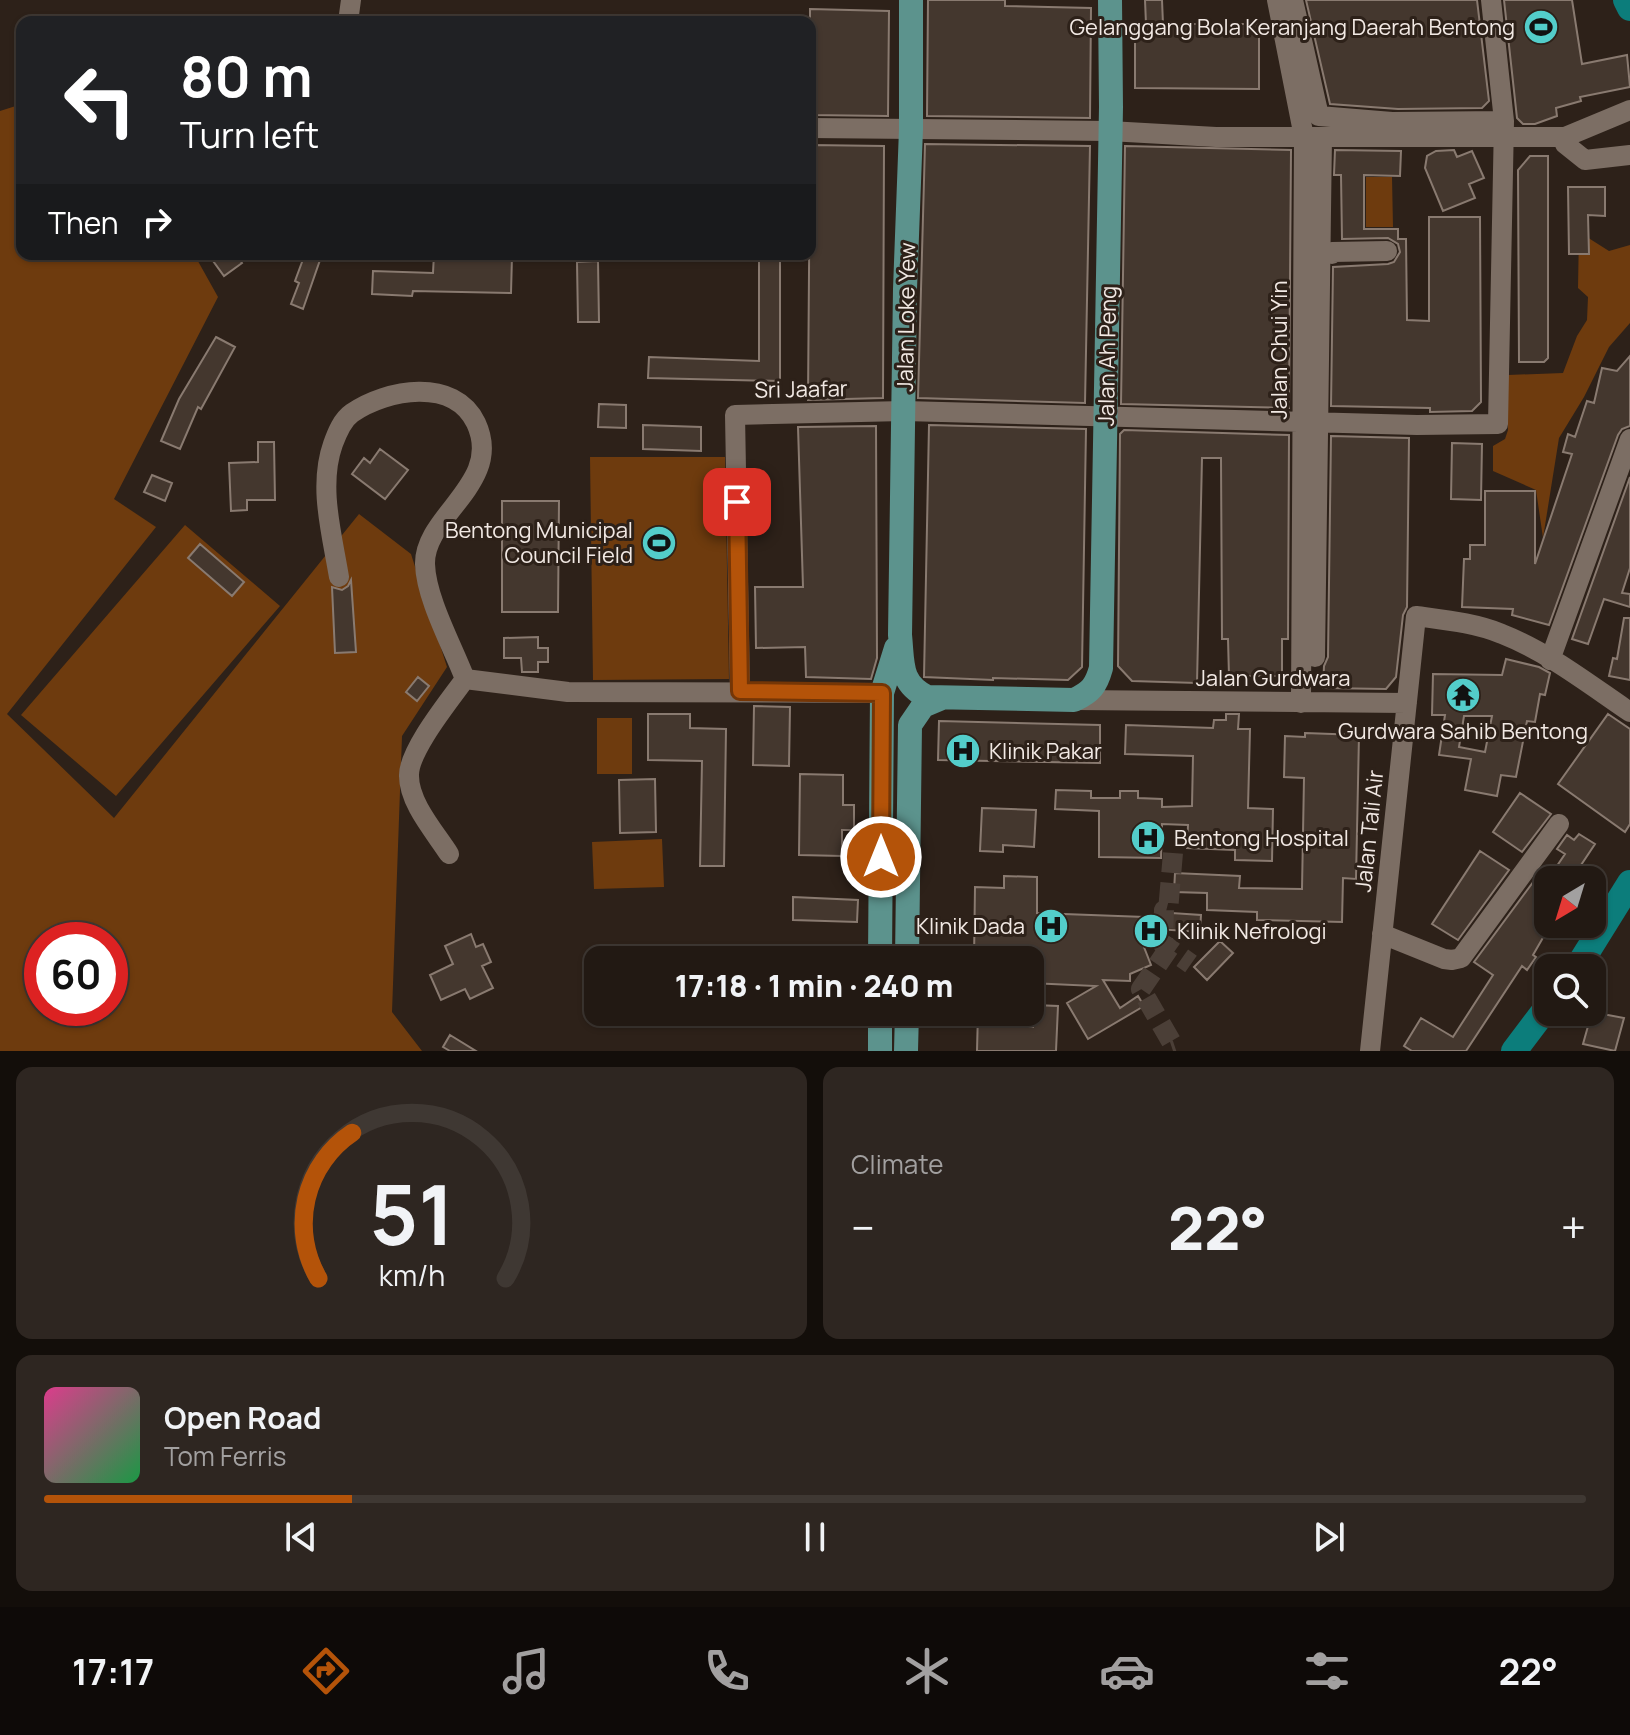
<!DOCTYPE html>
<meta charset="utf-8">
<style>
:root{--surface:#221913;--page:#2e2621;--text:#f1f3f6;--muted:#a2a0a0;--line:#3f3833;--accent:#b45309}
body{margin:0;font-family:Manrope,sans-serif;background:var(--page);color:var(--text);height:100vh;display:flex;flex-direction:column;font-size:30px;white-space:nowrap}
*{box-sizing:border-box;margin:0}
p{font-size:26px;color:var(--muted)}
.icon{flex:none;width:44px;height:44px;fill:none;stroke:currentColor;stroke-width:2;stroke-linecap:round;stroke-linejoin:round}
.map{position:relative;height:1051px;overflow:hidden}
.sheet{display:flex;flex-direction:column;gap:16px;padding:16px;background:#130e0a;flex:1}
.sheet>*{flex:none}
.banner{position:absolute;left:16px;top:16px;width:800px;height:244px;border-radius:16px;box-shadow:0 2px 6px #0004,0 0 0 2px var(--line);background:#202124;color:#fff;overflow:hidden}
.needle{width:52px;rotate:218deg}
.buttons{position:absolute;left:1534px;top:866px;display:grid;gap:16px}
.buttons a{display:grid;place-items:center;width:72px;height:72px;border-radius:16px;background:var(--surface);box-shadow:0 2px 6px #0004,0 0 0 2px var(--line);font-size:40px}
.speed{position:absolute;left:24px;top:922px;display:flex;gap:16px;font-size:40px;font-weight:700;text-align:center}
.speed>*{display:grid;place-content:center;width:104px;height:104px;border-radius:50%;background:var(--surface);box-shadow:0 2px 6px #0004,0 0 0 2px var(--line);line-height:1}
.speed .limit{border:12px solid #d22;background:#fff;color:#111}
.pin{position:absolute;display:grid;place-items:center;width:68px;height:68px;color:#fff;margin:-34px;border-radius:16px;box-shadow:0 4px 12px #0006}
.me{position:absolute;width:88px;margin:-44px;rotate:0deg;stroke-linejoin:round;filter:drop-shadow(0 0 6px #0008)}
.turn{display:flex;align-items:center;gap:28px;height:168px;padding:0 32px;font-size:36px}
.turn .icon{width:104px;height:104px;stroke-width:2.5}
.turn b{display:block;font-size:56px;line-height:68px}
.then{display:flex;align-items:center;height:76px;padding:0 32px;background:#0003;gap:16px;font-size:30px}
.big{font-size:60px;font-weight:800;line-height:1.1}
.sheet .card{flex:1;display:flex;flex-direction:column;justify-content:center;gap:12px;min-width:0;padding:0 28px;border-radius:16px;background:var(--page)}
.sheet .dial{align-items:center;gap:0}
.dial svg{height:208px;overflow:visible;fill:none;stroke:var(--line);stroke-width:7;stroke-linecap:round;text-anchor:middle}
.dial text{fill:var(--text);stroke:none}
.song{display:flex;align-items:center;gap:24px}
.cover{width:96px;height:96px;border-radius:12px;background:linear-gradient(135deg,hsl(330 70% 55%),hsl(140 70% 35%))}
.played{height:8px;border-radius:4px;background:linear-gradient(90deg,var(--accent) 20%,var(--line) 20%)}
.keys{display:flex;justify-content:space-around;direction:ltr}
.heat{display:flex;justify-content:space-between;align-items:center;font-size:44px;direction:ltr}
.sheet .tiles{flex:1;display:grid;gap:16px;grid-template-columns:1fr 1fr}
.card:last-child{grid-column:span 2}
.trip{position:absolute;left:584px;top:946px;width:460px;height:80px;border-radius:16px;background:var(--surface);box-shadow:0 2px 6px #0004,0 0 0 2px var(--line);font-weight:800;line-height:80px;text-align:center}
.tabs{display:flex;height:128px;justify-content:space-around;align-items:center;background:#0e0a08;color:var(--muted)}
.tabs .icon{width:56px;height:56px}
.tabs .on{color:var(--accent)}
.tabs b{font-size:36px;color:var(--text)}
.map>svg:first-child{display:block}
</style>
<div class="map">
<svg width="1630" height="1051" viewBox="0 0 1630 1051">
<rect width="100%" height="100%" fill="#2d2119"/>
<!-- green -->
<path fill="#6e3b0e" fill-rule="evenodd" d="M 22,104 L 22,254 L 194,254 L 218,297 L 114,499 L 156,527 L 7,714 L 114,818 L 359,514 L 411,554 L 447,667 L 402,736 L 392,1012 L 422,1051 L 0,1051 L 0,111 ZM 42,940 L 110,940 L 110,1008 L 42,1008 Z
M 1366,177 L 1392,177 L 1393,227 L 1366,227 Z
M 1579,232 L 1609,251 L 1630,245 L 1630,323 L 1609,347 L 1584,397 L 1559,438 L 1543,538 L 1536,490 L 1493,471 L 1493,446 L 1505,439 L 1508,430 L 1508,375 L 1563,373 L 1577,336 L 1587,320 L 1588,297 L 1578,288 Z
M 725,457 L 729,679 L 593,680 L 590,457 Z
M 185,525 L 280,606 L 116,796 L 21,715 Z
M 597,718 L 632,718 L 632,774 L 597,774 Z
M 662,839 L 664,887 L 594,889 L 592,842 Z"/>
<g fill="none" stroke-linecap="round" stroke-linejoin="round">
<!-- river -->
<path stroke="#0c7d7b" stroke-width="26" d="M 1626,0 L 1630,8
M 1577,968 L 1630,883
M 1514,1051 L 1548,1006"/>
</g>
<!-- building -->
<path fill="#44372e" stroke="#897a70" stroke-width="2" fill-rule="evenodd" d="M 928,0 L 1005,0 L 1005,6 L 1091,8 L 1090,118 L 927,116 Z
M 1145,0 L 1162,0 L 1163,24 L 1259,24 L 1259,89 L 1135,88 L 1135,23 L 1146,24 Z
M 1306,0 L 1477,0 L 1489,101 L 1482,108 L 1398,109 L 1330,104 Z
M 1504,0 L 1572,0 L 1582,64 L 1627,55 L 1630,87 L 1580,97 L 1581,101 L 1556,108 L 1557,116 L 1535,124 L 1523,124 L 1517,118 Z
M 810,9 L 889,11 L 888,116 L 810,115 Z
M 925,144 L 1090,146 L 1085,403 L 918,398 Z
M 810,145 L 884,146 L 883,398 L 808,400 Z
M 1125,146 L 1291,150 L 1289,408 L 1121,404 Z
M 1335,150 L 1401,151 L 1400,176 L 1364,175 L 1364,229 L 1398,229 L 1398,239 L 1406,239 L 1407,320 L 1429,321 L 1429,217 L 1480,217 L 1481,402 L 1472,411 L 1430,412 L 1430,408 L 1331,406 L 1333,267 L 1388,264 L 1394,262 L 1400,252 L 1398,244 L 1388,238 L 1342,239 L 1341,175 L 1334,175 Z
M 1454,150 L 1457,157 L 1472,151 L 1484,178 L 1469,184 L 1475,198 L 1443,211 L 1425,168 L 1427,156 L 1436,151 Z
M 1530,156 L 1548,156 L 1548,358 L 1544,362 L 1519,362 L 1518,170 Z
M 1568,187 L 1605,187 L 1605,216 L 1588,215 L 1589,254 L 1569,254 Z
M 208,254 L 236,254 L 242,263 L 224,276 Z
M 305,254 L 320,260 L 303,309 L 291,304 L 299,283 L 295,281 Z
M 434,254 L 512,256 L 511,293 L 413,291 L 412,296 L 372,294 L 373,271 L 433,273 Z
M 759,254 L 780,254 L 780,381 L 648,378 L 649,357 L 759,361 Z
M 598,261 L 599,322 L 578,322 L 577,262 Z
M 216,337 L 235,347 L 201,409 L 198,407 L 180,449 L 161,441 L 179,399 Z
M 1630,356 L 1630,426 L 1622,429 L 1618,435 L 1549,625 L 1512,615 L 1513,609 L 1462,607 L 1464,559 L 1470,559 L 1470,545 L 1485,545 L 1485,491 L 1535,491 L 1535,564 L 1572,454 L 1563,452 L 1568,434 L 1575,437 L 1587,401 L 1594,403 L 1602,368 L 1617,371 Z
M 599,404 L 626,405 L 626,428 L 598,427 Z
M 643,425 L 701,427 L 701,451 L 643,449 Z
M 929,425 L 1086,429 L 1082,667 L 1068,680 L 993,678 L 993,680 L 924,677 Z
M 876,426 L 877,658 L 871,679 L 806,677 L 805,647 L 756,648 L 755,587 L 803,587 L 798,427 Z
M 1124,430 L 1289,435 L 1288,639 L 1282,639 L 1282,676 L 1229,676 L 1228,639 L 1222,639 L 1221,458 L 1202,458 L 1197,683 L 1132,681 L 1118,666 L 1120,434 Z
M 1331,436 L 1409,438 L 1407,607 L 1403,615 L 1396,677 L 1386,689 L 1323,688 L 1324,666 L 1328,657 Z
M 258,442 L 274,442 L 275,500 L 247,500 L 247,510 L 231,511 L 229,463 L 258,462 Z
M 1452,443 L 1482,444 L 1481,500 L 1451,499 Z
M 380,449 L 408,470 L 385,499 L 352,474 L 364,458 L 370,463 Z
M 152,475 L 172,483 L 165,501 L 144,492 Z
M 1630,477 L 1630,568 L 1622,593 L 1630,594 L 1630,607 L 1604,599 L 1588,644 L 1572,639 Z
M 502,501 L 559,501 L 558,612 L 502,612 Z
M 200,544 L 244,582 L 232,596 L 188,558 Z
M 351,580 L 356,652 L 335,653 L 332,587 L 342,590 L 348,586 Z
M 1624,618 L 1630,618 L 1630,680 L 1609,676 L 1613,658 L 1617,659 Z
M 538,637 L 538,648 L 548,648 L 548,662 L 538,662 L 538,672 L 522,672 L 521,658 L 504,658 L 504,638 Z
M 1506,659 L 1539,667 L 1550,673 L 1545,695 L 1540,694 L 1535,722 L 1527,721 L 1516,777 L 1501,775 L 1497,796 L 1465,790 L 1471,759 L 1439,755 L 1445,715 L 1432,715 L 1433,674 L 1502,675 ZM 1464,716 L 1492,716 L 1485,752 L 1459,747 Z
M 418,677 L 429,686 L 417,701 L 406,692 Z
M 754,706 L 790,707 L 789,766 L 753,765 Z
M 648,714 L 690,714 L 690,728 L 726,729 L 724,866 L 700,866 L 702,761 L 648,760 Z
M 1226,714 L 1239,714 L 1238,729 L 1250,729 L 1248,808 L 1273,809 L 1272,861 L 1235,860 L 1235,850 L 1187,848 L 1188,825 L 1162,824 L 1161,858 L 1099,857 L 1099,811 L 1055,809 L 1056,790 L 1091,791 L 1091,798 L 1120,798 L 1120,791 L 1138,791 L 1138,798 L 1162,799 L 1162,807 L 1192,806 L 1193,756 L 1125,754 L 1126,725 L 1213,728 L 1214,720 L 1226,720 Z
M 1608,714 L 1630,729 L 1630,824 L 1625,832 L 1558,784 Z
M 939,721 L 1100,725 L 1100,763 L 938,760 Z
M 1305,733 L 1359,735 L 1356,879 L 1343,878 L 1342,922 L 1257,920 L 1257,912 L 1207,910 L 1207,893 L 1174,892 L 1175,873 L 1240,876 L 1239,888 L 1302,889 L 1304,778 L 1284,777 L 1285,736 L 1305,737 Z
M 800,774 L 843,775 L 843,805 L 854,805 L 854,830 L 842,830 L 842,856 L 799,855 Z
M 655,779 L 656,832 L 620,833 L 619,780 Z
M 1520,793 L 1551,814 L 1522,852 L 1493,832 Z
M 982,808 L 1036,810 L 1034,847 L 1003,845 L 1003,852 L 980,851 Z
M 1579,834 L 1595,844 L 1571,880 L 1548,880 L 1548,929 L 1533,955 L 1536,957 L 1527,970 L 1522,966 L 1466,1051 L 1412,1051 L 1404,1046 L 1421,1018 L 1453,1037 L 1493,975 L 1474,962 L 1542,870 L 1548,874 L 1548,879 L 1565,854 L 1557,849 L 1567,835 L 1574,840 Z
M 1480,851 L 1509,870 L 1458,940 L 1432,924 Z
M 1004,876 L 1037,877 L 1037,913 L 1172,918 L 1172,913 L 1201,915 L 1200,932 L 1157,929 L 1156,942 L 1142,942 L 1151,965 L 1130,974 L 1130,981 L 1103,980 L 1120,1008 L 1138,996 L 1144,1006 L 1088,1039 L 1067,1003 L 1096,986 L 1030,983 L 1030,960 L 974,960 L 975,887 L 1004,888 Z
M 793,897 L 858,900 L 857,922 L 793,920 Z
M 471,934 L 476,947 L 483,944 L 491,962 L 482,966 L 493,988 L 470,999 L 465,989 L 441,1000 L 430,975 L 453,964 L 445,946 Z
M 1220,941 L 1233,953 L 1207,980 L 1194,967 Z
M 1034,1005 L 1058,1006 L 1056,1051 L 977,1051 L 978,1012 L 1001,1012 L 1001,1026 L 1033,1027 Z
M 1592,1012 L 1624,1018 L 1615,1051 L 1583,1044 Z
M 450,1035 L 476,1051 L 450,1051 L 443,1047 Z"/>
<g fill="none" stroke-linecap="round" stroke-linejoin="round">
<!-- minor-tunnel -->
<path stroke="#4b3f37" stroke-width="20" stroke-dasharray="20 10" stroke-linecap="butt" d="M 1173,853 L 1168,911 L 1164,910 L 1163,944 L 1191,964
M 1169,948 L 1141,989 L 1176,1050 L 1173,1051"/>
<!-- minor -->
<path stroke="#7c6e64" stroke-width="20" d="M 1277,0 L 1304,137 L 1301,703
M 1293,0 L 1319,116 L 1392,122 L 1504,121
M 348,22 L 351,0
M 810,128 L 1109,131 L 1216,137 L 1565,137 L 1630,110
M 1565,137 L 1565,144 L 1585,160 L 1630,155
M 1332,254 L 1332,252 L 1387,251
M 339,577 C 332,534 318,486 333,444 C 337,433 342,420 352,413 C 387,389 454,377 476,423 C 504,483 424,515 425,564 C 426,599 453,647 465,679
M 1315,657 L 1322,137
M 1550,660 L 1630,439
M 465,679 L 568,692 L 882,693
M 740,691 L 735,415 L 904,411 L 1417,425 L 1498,424 L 1504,121 L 1491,0
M 1074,700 L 1407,703
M 449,854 C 435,832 409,803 409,776 C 408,751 450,700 465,679
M 1382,934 L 1444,959 L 1452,960 L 1461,958 L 1559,824
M 1370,1051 L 1416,616 C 1445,620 1476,623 1502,634 C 1548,652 1590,685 1630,712"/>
<!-- major -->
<path stroke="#5c938d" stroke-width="24" d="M 911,0 L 911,129 L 905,289 L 900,635 C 903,663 899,683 927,697 L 1074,700 C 1091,692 1096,686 1101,668 L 1111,107 L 1110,0
M 880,960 L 882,693 L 896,648
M 907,960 L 910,725 L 923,706 L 942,698
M 880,1051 L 880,1012
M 906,1051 L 907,1012"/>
</g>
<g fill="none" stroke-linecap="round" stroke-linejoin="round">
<!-- route casing -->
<g stroke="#753606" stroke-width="20">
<path id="route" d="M 737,502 L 740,691 L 882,693 L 881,857"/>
</g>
<!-- route -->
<use href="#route" stroke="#b45309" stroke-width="14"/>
</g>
<!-- icons -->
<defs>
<g id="stadium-disc" transform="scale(1.8)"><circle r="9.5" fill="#53cdca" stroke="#2d2119"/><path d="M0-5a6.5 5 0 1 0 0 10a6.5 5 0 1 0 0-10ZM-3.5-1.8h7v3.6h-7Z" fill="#111"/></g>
<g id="temple-disc" transform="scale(1.8)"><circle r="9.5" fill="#53cdca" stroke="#2d2119"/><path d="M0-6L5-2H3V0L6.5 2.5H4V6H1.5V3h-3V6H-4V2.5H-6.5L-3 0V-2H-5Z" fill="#111"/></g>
<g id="hospital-disc" transform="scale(1.8)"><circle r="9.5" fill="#53cdca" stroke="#2d2119"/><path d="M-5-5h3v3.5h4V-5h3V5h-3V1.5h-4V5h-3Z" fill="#111"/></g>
</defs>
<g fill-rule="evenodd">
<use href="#stadium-disc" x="1541" y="27"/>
<use href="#stadium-disc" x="659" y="543"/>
<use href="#temple-disc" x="1463" y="695"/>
<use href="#hospital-disc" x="963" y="751"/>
<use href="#hospital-disc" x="1148" y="838"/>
<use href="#hospital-disc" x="1051" y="926"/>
<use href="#hospital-disc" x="1151" y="931"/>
</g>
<g text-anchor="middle" stroke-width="6" stroke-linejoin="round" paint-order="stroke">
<!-- poi labels -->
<g font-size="22" fill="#f2e9e4" stroke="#2d2119" text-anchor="end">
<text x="1515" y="35">Gelanggang Bola Keranjang Daerah Bentong</text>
<text x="633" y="538">Bentong Municipal<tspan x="633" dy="25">Council Field</tspan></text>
<text x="1463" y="739" text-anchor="middle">Gurdwara Sahib Bentong</text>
<text x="989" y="759" text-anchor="start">Klinik Pakar</text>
<text x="1174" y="846" text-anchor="start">Bentong Hospital</text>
<text x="1025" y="934">Klinik Dada</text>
<text x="1177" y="939" text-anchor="start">Klinik Nefrologi</text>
</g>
<!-- street labels -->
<g font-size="22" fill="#f2e9e4" stroke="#2d2119">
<text transform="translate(906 317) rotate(-89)" y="8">Jalan Loke Yew</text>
<text transform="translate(1279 350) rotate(-90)" y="8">Jalan Chui Yin</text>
<text transform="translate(1107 356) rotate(-89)" y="8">Jalan Ah Peng</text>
<text transform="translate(801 389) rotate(-1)" y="8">Sri Jaafar</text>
<text x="1273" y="686">Jalan Gurdwara</text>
<text transform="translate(1369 831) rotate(-84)" y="8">Jalan Tali Air</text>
</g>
</g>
</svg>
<div class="buttons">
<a><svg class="needle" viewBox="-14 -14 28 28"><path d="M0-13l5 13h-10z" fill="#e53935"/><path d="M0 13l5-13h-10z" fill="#a2a0a0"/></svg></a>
<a><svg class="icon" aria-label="search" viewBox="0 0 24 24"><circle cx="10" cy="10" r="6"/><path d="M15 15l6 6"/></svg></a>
</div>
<div class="speed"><div class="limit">60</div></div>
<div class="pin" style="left:737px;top:502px;background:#d93025"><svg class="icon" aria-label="arrive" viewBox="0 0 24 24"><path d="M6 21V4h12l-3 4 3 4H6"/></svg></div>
<svg class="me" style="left:881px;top:857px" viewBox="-20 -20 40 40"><circle r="17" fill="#b45309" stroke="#fff" stroke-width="3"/><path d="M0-11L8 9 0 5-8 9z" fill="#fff"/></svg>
<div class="trip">17:18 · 1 min · 240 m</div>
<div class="banner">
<div class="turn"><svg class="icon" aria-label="left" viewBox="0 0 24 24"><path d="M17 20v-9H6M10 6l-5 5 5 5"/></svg><div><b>80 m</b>Turn left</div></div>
<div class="then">Then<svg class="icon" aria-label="right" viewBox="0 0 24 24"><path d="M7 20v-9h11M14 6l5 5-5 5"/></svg></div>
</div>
</div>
<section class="sheet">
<div class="tiles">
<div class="card dial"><svg viewBox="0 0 100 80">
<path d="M14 69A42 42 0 1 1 86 69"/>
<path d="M14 69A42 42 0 0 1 27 13" stroke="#b45309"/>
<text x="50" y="56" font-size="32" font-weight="700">51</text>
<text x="50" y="72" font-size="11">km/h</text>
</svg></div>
<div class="card"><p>Climate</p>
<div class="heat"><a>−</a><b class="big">22°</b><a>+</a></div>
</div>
<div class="card">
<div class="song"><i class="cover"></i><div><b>Open Road</b><p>Tom Ferris</p></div></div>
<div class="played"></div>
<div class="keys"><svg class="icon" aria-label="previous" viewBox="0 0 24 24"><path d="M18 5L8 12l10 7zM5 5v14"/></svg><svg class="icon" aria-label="pause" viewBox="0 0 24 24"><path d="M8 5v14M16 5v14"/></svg><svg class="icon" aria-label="next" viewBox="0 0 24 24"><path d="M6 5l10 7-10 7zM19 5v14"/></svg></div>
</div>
</div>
</section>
<nav class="tabs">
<b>17:17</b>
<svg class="icon on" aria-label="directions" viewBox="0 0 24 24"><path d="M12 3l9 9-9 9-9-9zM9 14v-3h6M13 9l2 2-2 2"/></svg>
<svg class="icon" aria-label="music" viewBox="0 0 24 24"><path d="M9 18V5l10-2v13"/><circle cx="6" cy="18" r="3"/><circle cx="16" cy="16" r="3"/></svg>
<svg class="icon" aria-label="phone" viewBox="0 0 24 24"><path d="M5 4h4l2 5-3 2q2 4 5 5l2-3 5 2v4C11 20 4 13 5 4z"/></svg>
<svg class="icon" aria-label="climate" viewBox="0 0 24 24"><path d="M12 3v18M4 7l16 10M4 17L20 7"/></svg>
<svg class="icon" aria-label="car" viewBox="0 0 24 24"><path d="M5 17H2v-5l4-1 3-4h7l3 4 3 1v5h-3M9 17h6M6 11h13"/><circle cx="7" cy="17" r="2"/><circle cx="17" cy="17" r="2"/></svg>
<svg class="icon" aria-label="filters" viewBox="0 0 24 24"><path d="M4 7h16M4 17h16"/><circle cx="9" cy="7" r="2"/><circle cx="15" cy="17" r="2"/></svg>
<b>22°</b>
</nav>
